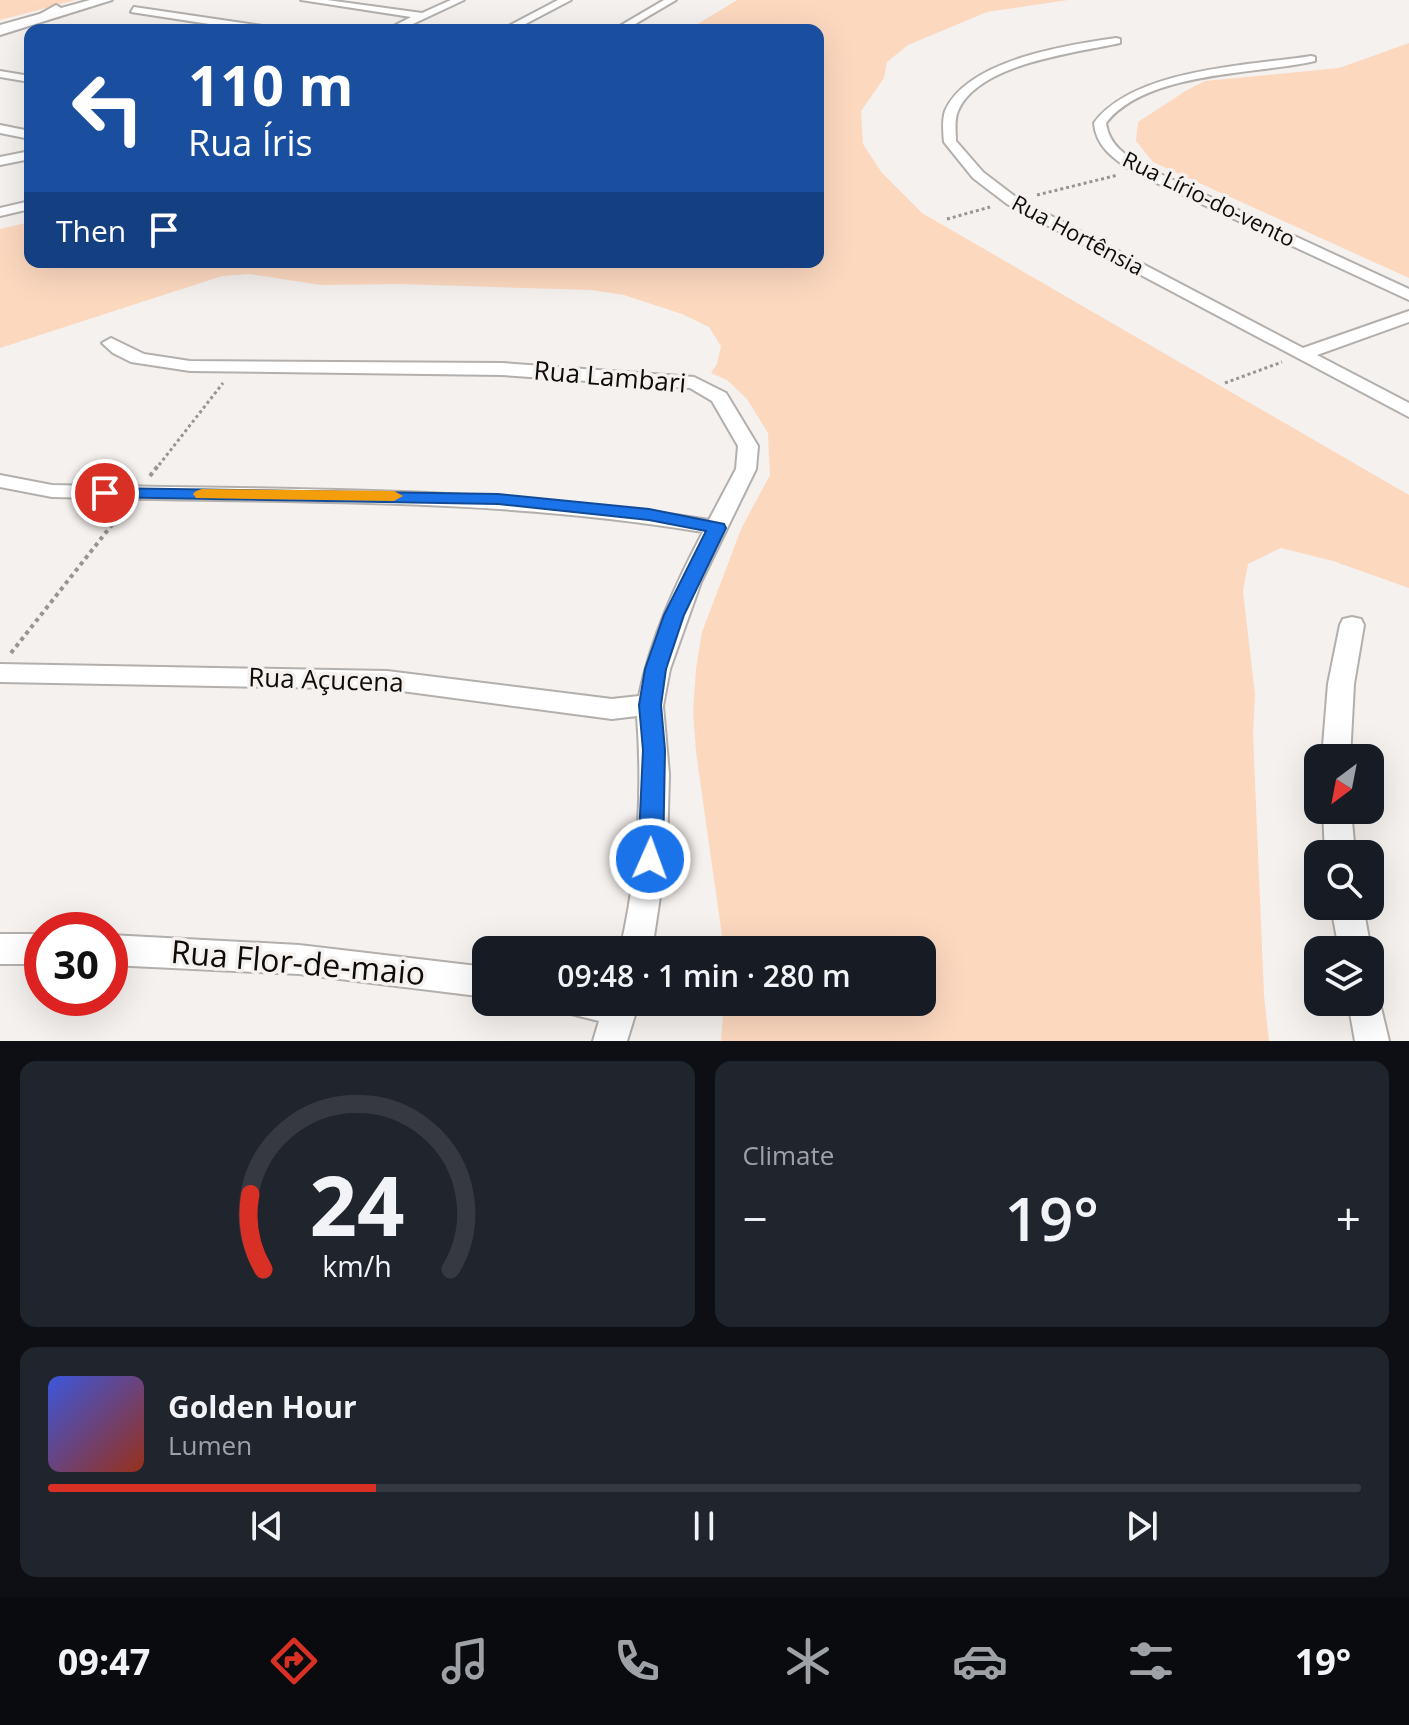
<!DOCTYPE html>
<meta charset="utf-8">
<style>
:root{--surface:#171b24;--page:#20242c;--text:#f1f3f6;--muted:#9ea1a6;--line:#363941;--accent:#d93025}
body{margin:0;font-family:"Open Sans",sans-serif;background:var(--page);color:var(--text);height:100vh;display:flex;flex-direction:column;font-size:30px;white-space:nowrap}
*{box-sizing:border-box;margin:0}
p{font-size:26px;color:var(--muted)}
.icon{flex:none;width:44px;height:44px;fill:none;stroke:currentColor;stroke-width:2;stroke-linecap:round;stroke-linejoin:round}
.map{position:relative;height:1041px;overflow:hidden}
.panel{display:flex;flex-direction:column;gap:20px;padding:20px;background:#0d0f14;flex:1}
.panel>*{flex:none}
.banner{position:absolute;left:24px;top:24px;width:800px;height:244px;border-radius:16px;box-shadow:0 8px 32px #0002;background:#1a4fa0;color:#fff;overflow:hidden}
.needle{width:52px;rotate:212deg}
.controls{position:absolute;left:1304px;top:744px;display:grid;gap:16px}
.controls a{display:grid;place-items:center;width:80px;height:80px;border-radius:16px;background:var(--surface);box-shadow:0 8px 32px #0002;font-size:40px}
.speed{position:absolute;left:24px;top:912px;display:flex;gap:16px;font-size:40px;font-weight:700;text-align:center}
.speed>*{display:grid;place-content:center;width:104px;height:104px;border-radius:50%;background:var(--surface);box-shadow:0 8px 32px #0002;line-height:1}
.speed .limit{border:12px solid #d22;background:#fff;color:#111}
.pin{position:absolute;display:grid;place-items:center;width:68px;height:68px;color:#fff;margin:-34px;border:4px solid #fff;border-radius:50%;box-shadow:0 2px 8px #0007}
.me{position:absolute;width:88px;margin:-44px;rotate:2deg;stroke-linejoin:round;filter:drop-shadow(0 0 6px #0008)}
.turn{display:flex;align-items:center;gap:28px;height:168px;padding:0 32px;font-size:36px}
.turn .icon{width:104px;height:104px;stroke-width:2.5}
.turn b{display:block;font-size:56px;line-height:68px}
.then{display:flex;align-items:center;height:76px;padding:0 32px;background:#0003;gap:16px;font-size:30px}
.big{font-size:60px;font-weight:600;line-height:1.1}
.panel .tile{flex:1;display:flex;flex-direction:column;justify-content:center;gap:12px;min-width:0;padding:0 28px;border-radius:16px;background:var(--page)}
.panel .dial{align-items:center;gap:0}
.dial svg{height:208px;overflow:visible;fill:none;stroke:var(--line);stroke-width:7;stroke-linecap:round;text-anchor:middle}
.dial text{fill:var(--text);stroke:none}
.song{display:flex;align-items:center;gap:24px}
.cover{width:96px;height:96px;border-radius:12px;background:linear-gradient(135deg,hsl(230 70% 55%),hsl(10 70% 35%))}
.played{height:8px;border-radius:4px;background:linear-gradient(90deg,var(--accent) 25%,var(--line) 25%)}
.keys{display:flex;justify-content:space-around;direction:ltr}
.heat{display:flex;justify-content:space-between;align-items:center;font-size:44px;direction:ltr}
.panel .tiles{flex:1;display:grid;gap:20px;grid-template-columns:1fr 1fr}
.tile:last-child{grid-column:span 2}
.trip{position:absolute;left:472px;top:936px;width:464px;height:80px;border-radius:16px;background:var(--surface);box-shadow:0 8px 32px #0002;font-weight:600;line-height:80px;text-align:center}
.tab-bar{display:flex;height:128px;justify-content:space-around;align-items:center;background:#090b0e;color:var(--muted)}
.tab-bar .icon{width:56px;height:56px}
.tab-bar .active{color:var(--accent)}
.tab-bar b{font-size:36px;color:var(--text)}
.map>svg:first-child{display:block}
</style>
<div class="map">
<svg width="1409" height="1041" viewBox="0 0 1409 1041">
<rect width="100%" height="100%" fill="#f5f1ee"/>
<!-- green -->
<path fill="#fcd8bf" d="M 0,0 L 76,0 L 0,20 Z
M 737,0 L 1068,0 L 987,12 L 908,45 L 887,62 L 884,78 L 861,111 L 863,144 L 882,173 L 922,213 L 1409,495 L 1409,588 L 1333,561 L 1281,548 L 1248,564 L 1243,591 L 1255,695 L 1253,734 L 1264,995 L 1269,1041 L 721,1041 L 724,1002 L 922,1002 L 922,950 L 724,950 L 696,752 L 693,711 L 696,669 L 702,632 L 742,527 L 770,475 L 768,433 L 747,399 L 727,380 L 711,373 L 717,364 L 721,346 L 709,327 L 682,314 L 624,295 L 592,290 L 399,284 L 321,285 L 249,274 L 222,276 L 0,348 L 0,229 L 30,222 L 30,262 L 818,262 L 818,30 L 688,30 Z
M 1409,43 L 1409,278 L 1153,162 L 1136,141 L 1138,122 L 1187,90 L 1205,81 L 1339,68 Z"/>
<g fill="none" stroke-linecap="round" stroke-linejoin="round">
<!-- street casing -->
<g stroke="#b3afac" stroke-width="4">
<path id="street" d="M 301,0 L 327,0 L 422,13 L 451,0 L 464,0 L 400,30 L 386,30 L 411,17 Z
M 558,0 L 571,0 L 514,30 L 501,30 Z
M 664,0 L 676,0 L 625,30 L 613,30 Z
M 56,5 L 61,8 L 55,12 L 58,17 L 40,14 Z
M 134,7 L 269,27 L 274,30 L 248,30 L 131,12 Z
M 1116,38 L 1120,39 L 1120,43 C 1076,53 978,63 958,111 C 954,120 956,132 956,141 L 983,172 L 1017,198 L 1303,348 L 1409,311 L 1409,322 L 1317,355 L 1409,403 L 1409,417 L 1007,204 L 973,178 L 944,142 C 943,132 942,121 945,111 C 967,60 1067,45 1116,38 Z
M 1311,56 L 1315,57 L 1315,61 C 1254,75 1147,71 1106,123 C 1109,146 1127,156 1145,167 L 1409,289 L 1409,300 L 1135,173 C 1116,160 1096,148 1094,123 C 1134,69 1247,66 1311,56 Z
M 0,71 L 30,76 L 30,82 L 0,77 Z
M 0,125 L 30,131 L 30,139 L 0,133 Z
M 30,151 L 30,159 L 0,165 L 0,157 Z
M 30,201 L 30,209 L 0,216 L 0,208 Z
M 111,338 L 144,354 L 190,361 L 502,363 L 694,377 L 726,393 L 758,446 L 756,469 L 701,582 L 670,669 L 663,706 L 669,774 L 667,850 L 652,950 L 620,950 C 638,872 643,796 637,716 L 612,719 L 387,689 L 0,682 L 0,664 L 387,671 L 612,699 L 639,696 C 651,638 675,585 703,532 C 487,496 270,503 52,497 L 0,487 L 0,475 L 52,485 C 272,490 491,485 709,520 L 736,469 L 738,446 L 712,401 L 690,388 L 502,375 L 190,371 L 131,362 L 113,353 L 102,343 Z
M 1352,617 L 1361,619 L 1364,625 L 1354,684 L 1350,758 L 1322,758 L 1328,684 L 1340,625 L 1343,619 Z
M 1323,810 L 1351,810 L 1355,854 L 1325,854 Z
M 1331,906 L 1363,906 L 1371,950 L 1370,952 L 1370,950 L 1339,950 Z
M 0,934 L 42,934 L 42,964 L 0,964 Z
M 110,935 L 299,945 L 486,967 L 486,997 L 299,974 L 110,965 Z
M 1370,988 L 1377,991 L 1389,1041 L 1355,1041 L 1348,1002 L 1370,1002 Z
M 562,1002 L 639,1002 L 627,1041 L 593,1041 L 599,1021 L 567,1013 Z"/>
</g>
<!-- secondary casing -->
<g stroke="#b3afac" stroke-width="4">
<path id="secondary" d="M 90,0 L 112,0 L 0,35 L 0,25 Z"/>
</g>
<!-- path-far1 -->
<path stroke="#979492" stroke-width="3" stroke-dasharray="3 3" stroke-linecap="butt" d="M 1037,195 L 1118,175
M 947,219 L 990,207
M 1225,383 L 1282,362
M 159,465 L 223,383"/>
<!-- path -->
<path stroke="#979492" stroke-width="4" stroke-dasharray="4 4" stroke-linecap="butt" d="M 150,476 L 160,463
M 11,653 L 122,512"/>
<!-- street -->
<use href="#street" fill="#fff" fill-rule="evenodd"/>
<!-- secondary -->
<use href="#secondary" fill="#fff" fill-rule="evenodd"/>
</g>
<!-- route -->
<path fill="#1a73e8" stroke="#114b97" stroke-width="2" d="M 105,488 L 498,494 L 649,509 L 724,524 L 726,528 L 684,615 L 666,669 L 661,705 L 665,750 L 663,859 L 659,866 L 650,869 L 641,866 L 638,859 L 643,750 L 639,705 L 645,669 L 664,615 L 706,531 L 649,520 L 498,504 L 99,497 L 96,493 L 99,489 Z"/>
<!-- slow -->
<path fill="#f59e0b" d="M 202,489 L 394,491 L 403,496 L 394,501 L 196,498 L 193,494 L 196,491 Z"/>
<g text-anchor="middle" stroke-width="7" stroke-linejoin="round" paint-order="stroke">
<!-- far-street labels -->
<g font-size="22" fill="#0d0c0b" stroke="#f5f1ee">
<text transform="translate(1209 199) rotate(26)" y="8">Rua Lírio-do-vento</text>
<text transform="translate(1078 235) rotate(28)" y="8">Rua Hortênsia</text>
</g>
<!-- street labels -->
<g font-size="26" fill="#0d0c0b" stroke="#f5f1ee">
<text transform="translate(610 377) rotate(5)" y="9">Rua Lambari</text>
<text transform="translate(326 680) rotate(2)" y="9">Rua Açucena</text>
</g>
<!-- near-street labels -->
<g font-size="32" fill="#0d0c0b" stroke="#f5f1ee">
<text transform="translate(298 963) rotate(5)" y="11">Rua Flor-de-maio</text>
</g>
</g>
</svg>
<div class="controls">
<a><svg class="needle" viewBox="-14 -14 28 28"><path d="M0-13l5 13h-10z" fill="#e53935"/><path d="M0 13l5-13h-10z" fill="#9ea1a6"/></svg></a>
<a><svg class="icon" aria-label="search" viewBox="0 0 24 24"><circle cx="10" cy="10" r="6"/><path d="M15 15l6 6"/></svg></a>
<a><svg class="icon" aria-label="layers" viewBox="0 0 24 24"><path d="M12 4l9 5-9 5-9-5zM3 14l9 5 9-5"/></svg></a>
</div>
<div class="speed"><div class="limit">30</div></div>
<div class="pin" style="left:105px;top:493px;background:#d93025"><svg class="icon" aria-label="arrive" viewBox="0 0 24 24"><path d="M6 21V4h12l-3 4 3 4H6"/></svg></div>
<svg class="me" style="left:650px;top:859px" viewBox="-20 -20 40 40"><circle r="17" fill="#1a73e8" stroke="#fff" stroke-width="3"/><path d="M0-11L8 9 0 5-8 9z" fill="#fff"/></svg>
<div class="trip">09:48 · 1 min · 280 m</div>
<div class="banner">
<div class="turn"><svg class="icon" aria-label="left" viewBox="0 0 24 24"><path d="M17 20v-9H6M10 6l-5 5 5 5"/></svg><div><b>110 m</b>Rua Íris</div></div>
<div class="then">Then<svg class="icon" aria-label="arrive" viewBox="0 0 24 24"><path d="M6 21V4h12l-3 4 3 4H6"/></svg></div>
</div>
</div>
<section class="panel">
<div class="tiles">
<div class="tile dial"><svg viewBox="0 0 100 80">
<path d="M14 69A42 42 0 1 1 86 69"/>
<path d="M14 69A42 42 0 0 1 9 40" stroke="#d93025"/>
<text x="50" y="56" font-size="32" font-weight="700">24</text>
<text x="50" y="72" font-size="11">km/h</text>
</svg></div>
<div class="tile"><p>Climate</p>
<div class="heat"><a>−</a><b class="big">19°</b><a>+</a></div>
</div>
<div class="tile">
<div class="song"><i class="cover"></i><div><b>Golden Hour</b><p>Lumen</p></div></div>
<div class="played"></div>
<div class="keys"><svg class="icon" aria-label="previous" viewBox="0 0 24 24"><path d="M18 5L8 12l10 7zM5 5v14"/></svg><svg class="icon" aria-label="pause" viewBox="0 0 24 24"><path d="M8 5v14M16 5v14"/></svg><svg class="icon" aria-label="next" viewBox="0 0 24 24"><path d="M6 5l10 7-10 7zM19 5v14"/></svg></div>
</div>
</div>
</section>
<nav class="tab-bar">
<b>09:47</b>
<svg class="icon active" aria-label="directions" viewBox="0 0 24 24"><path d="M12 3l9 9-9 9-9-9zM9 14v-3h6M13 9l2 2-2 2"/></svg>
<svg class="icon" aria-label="music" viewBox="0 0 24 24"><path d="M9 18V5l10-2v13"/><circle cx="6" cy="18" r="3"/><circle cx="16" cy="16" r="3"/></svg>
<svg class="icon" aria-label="phone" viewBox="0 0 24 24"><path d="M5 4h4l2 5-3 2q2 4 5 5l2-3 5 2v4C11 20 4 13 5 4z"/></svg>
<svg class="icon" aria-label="climate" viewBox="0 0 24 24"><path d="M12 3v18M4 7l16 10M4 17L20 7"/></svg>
<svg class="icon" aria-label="car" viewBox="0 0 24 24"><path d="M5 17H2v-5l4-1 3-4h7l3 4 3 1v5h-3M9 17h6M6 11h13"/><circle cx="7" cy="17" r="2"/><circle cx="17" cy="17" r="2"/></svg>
<svg class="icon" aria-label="filters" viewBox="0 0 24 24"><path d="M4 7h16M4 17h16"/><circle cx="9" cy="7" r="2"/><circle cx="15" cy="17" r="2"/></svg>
<b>19°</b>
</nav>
